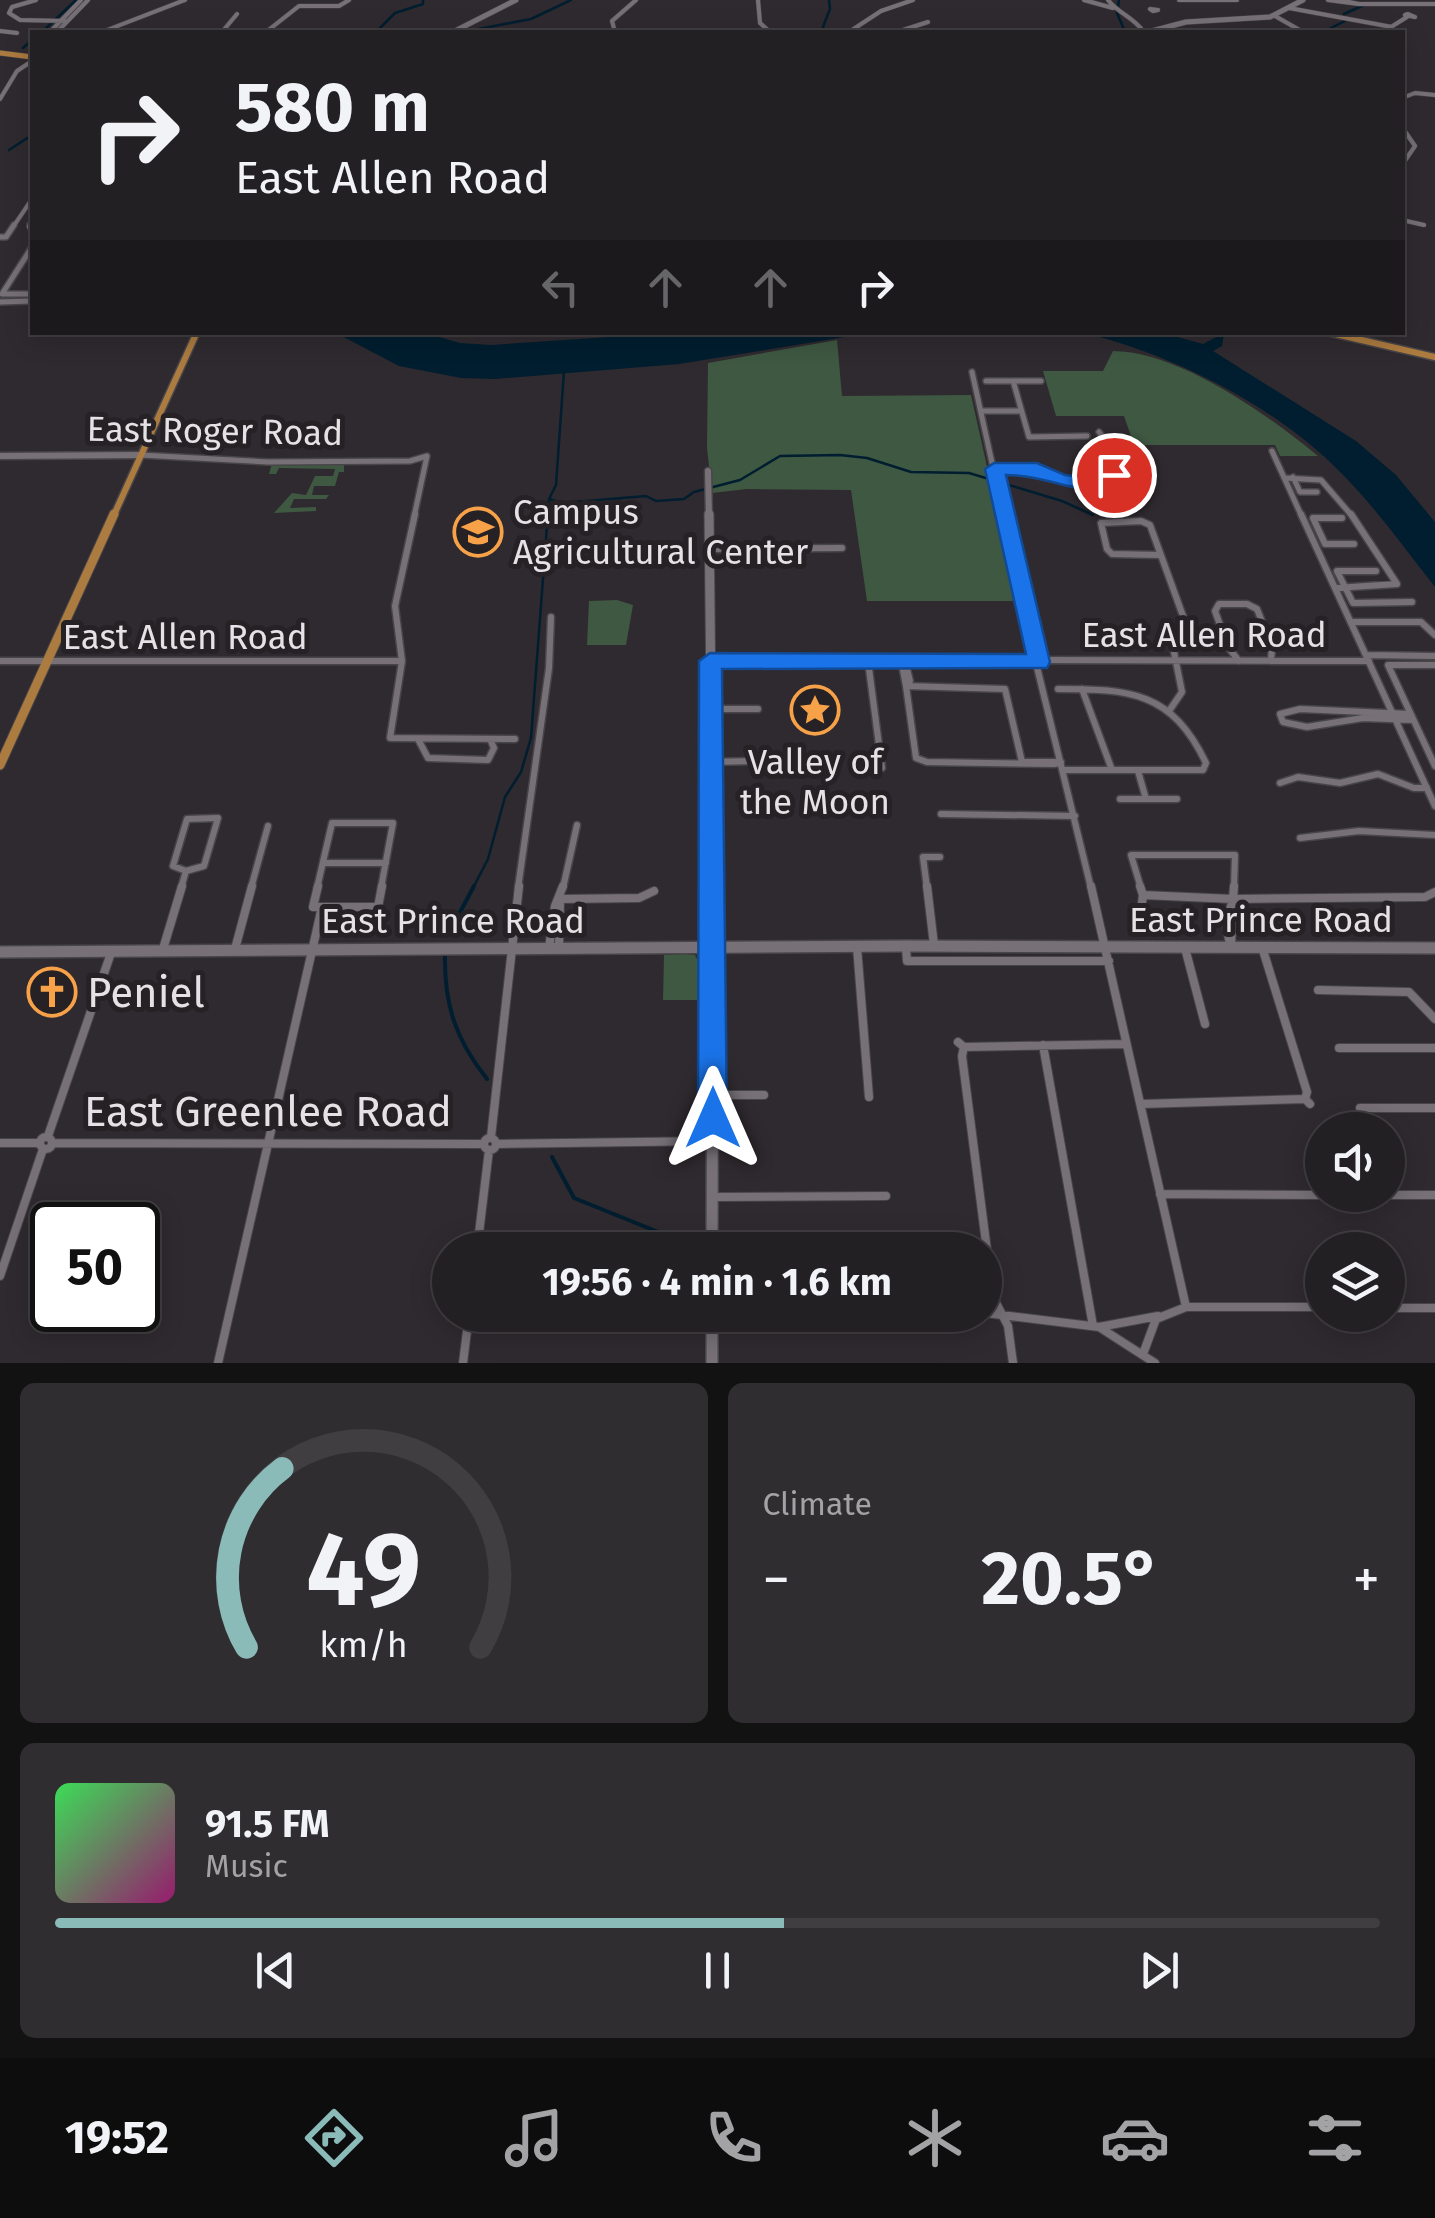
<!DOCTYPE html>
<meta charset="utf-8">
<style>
:root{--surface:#232023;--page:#2f2d30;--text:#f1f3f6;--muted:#a3a3a6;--line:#403e41;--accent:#8bbbb9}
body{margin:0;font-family:"Fira Sans",sans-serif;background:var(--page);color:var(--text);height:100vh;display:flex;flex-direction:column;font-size:38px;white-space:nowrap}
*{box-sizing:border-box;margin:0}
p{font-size:32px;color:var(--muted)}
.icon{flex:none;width:55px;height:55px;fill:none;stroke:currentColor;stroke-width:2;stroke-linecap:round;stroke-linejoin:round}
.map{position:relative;height:1363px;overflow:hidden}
.details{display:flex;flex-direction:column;gap:20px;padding:20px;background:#131213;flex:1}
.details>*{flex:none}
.top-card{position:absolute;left:30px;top:30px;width:1375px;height:305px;border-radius:0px;box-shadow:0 5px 25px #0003,0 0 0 2px var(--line);background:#232023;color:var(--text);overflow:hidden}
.tools{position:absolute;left:1305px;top:1112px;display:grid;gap:20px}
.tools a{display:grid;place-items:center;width:100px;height:100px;border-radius:50%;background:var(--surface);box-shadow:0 5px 25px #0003,0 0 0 2px var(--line);font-size:50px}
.speed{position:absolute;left:30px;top:1202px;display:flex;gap:20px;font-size:50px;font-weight:700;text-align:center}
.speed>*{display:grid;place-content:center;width:130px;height:130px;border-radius:50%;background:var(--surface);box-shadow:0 5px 25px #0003,0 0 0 2px var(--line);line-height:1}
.speed .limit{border:5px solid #111;border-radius:15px;background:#fff;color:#111}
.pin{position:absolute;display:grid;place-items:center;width:85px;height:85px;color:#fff;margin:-42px;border:5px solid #fff;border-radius:50%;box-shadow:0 2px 10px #0007}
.me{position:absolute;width:110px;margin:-55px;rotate:0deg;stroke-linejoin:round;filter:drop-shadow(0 0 8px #0008)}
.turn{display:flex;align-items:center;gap:35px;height:210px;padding:0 40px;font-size:45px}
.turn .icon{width:130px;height:130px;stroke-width:2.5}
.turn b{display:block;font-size:70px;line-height:85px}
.lanes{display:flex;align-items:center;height:95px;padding:0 40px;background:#0003;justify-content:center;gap:50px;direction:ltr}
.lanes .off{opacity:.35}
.big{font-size:75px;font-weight:700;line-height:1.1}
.details .widget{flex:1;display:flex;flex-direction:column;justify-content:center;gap:15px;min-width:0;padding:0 35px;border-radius:15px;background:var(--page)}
.details .dial{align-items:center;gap:0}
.dial svg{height:260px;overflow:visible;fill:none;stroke:var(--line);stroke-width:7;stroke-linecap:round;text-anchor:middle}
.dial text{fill:var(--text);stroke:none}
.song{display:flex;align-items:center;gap:30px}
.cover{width:120px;height:120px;border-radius:15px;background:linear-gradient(135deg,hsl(130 70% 55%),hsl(320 70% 35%))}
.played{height:10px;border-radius:5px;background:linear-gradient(90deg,var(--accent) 55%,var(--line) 55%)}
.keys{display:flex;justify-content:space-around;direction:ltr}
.heat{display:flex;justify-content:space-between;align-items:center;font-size:55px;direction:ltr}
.details .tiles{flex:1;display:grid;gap:20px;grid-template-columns:1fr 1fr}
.widget:last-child{grid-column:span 2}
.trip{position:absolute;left:432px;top:1232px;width:570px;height:100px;border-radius:50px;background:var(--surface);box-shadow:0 5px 25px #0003,0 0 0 2px var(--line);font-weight:700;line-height:100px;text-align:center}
.dock{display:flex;height:160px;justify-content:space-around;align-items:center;background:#0e0d0e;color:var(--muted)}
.dock .icon{width:70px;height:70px}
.dock .current{color:var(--accent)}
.dock b{font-size:45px;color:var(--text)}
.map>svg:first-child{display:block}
</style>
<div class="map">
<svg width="1435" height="1363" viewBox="0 0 1435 1363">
<rect width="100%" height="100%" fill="#2f2a2f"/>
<!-- green -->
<path fill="#3e5842" d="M 837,340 L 842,396 L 971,395 L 1017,601 L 867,601 L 851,490 L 747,489 L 712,493 L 707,448 L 708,363 Z
M 1113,351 C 1179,351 1268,415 1318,456 L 1280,456 L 1275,445 L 1134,445 L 1124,416 L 1056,416 L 1043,371 L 1103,371 Z
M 272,463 L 344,463 L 344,472 L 339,472 L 335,486 L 314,486 L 312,495 L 329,495 L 326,499 L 294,499 L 290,508 L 316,507 L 316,511 L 274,513 L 292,493 L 306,495 L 315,476 L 333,476 L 335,469 L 279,468 L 276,474 L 269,474 Z
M 617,600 L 633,605 L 626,645 L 587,645 L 589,601 Z
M 684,954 L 695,955 L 703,971 L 703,1000 L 663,1000 L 664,955 Z"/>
<!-- water -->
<path fill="#001e2f" d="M 336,333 L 425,333 L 460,343 L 491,345 L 669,333 L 869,333 L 679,364 L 495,379 L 461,378 L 399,366 Z
M 1084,333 L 1163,333 L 1203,344 L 1224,333 L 1222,346 L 1213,351 L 1356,441 L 1396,475 L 1435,522 L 1435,587 C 1402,545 1371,501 1332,464 C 1267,402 1171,354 1084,333 Z"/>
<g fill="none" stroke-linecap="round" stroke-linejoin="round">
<!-- stream-far1 -->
<path stroke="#001e2f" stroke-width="2.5" d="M 1119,0 L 1117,13 L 1125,32
M 1344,14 L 1364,5
M 42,32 L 76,0
M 376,32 L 395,13 L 423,4 L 423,0
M 463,32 L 531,19 L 571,0
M 821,32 L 830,9 L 829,0
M 1323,32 L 1345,21
M 23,48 L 32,40
M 9,150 L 32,135
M 549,499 L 563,503 L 646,496 L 656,501 L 684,499 L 694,492 L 740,480 L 780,456 L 840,455 L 867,458 L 911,472 L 969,473 L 1062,501 L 1093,515
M 473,888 L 488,859 L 505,797 L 521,772 L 531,738 L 549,499 L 556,485 L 564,371"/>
<!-- stream -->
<path stroke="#001e2f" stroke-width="4" d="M 449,933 L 474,886
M 445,955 C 444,1005 456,1040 487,1079
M 552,1157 L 574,1198 L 678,1240 L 699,1243"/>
<!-- street-far3 casing -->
<g stroke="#484548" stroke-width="5">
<path id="street-far3" d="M 36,0 L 12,7 L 9,13 L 20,20 L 65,21
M 758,0 L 760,23 L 770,32
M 1084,0 L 1113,8
M 1108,0 C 1119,14 1132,16 1144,32
M 1179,0 L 1237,0
M 1328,0 L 1359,4 L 1339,0
M 1359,4 L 1435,4
M 1289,8 L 1392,27
M 1150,9 L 1158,10 L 1153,11 Z
M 1408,14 L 1415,17 L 1405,15 Z
M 1275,16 L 1303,32
M 0,31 L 17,33
M 50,32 L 81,0
M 57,32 L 88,0
M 102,32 L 185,0
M 222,32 L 237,14
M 266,32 L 299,6 L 339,6 L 349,0
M 615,32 L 612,21 L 636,0
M 849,32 L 881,11 L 913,0
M 897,32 L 928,22
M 1383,32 L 1407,17
M 1402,98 L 1415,93 L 1435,95
M 0,99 L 17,71 L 32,61
M 1402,127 L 1415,146 L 1402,165
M 1402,220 L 1424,225
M 13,227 L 32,199
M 29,227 L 32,221"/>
</g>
<!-- street-far2 casing -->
<g stroke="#484548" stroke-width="8">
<path id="street-far2" d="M 30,225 L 32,232
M 0,237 L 6,237 L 14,225
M 32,247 L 2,294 L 32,294
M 0,302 L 32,301
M 972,372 L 1004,517
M 986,381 L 1041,381
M 1014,384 L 1029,437 L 1087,436
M 981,411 L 1021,411
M 1272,451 L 1302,517
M 141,455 L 268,462 L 410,461 L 427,456 L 414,517
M 995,469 L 1037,469 L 1072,484 L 1108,486 L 1114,481 L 1108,456 L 1111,447 L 1099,432
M 1293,477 L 1300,492 L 1317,492
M 1285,478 L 1321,480 L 1353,517"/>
</g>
<!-- street-far1 casing -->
<g stroke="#484548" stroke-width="9">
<path id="street-far1" d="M 1003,514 L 1035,657 L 1031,660 L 1036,663 L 1091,888
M 1301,514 L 1435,806
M 1342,518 L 1313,518 L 1325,544 L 1354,544
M 710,549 L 842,548
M 1160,555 L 1112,554 L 1107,549 L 1101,523 L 1141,521 L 1150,525 L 1187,627 L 1182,636
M 1376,571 L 1337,571 L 1353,603 L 1412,602
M 1336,588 L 1397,584 L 1351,514
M 1351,622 L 1421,622 L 1435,635
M 1173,636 L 1182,636 L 1186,644 L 1172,641 Z
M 1366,655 L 1435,656
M 1040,660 L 1369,661
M 0,661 L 402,661 L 395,606 L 415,514
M 402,661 L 390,738 L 515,739
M 710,661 L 1031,660
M 868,661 L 882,768
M 905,661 L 910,681 L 906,686 L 902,665 Z
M 1239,661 L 1228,647 L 1215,611 L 1219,604 L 1247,604 L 1257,609 L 1272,647 L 1271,661
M 1435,665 L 1388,665 L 1435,766
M 1058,689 C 1131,689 1172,692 1206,763 L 1203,770 L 1063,770
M 1082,689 L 1112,770
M 710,709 L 758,709
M 1169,711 L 1182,692 L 1174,652 L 1177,645
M 1409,714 L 1300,709 L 1280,714 L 1283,722 L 1307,727 L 1363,718 L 1413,720
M 419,741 L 428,758 L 488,760 L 494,748 L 490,739
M 711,762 L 754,761
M 1022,762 L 1005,689 L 906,686 L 916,758 L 927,762 L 1054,764 L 1061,762 L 1025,762
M 1138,771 L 1146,799
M 1280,783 L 1298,777 L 1340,783 L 1378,774 L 1414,788 L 1427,788
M 1120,799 L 1177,799
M 941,814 L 1075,816
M 218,818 L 204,866 L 186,871 L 173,866 L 187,819 Z
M 1300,838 L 1359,831 L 1435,835
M 323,863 L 386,863
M 181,888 L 186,871
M 251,888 L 268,826
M 317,888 L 332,823 L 393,823 L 381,888
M 518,888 L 549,668 L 551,617
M 563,888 L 577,825
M 927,888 L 923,857 L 940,857
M 1141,888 L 1131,855 L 1235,855 L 1234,888"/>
</g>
<!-- street casing -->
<g stroke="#484548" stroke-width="10">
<path id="street" d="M 318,886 L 313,907 L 322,907
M 927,886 L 934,945
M 1091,886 L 1186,1307
M 1140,886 L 1143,895 L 1233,899
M 560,899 L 639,898 L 654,891
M 1233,899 L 1425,897 L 1435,892
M 1233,899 L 1234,886
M 322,907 L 378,907 L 382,886
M 1140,919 L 1143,895
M 1230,945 L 1226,922 L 1233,900
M 559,947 L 560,900
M 857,947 L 869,1097
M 1231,947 L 1233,899
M 1262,947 L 1307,1092 L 1305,1099 L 1310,1104
M 549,948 L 555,906 L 563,886
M 906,948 L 907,961 L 1109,961
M 1185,948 L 1205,1024
M 163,949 L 182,886
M 235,949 L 252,886
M 1318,990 L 1409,992 L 1435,1019
M 958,1042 L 964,1047 L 962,1056 L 993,1297 L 1008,1326 L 1013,1363
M 1043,1045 L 1093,1326
M 964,1047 L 1126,1044
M 1339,1048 L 1435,1048
M 714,1095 L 764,1095
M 1141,1104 L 1305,1099
M 1360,1108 L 1435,1108
M 48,1136 L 111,953
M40 1143a6 6 0 1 1 12 0a6 6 0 1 1-12 0Z
M 491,1137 L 519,886
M484 1144a6 6 0 1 1 12 0a6 6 0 1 1-12 0Z
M 0,1143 L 39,1143
M 52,1143 L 484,1144
M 497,1144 L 711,1141
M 1160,1194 L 1322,1195
M 1388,1195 L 1435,1195
M 714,1197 L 886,1196
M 477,1250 L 489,1150
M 0,1276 L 43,1149
M 1388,1308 L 1435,1308
M 985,1313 L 1099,1327 L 1158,1316
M 1099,1327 L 1155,1363
M 1143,1354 L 1156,1319 L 1186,1307 L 1322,1307
M 218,1363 L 322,907
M 463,1363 L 469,1315"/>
</g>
<!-- secondary-far3 casing -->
<g stroke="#484548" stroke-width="6">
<path id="secondary-far3" d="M 453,32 L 516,0
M 1148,32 L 1186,22 L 1270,17 L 1303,0"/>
</g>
<!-- secondary-far2 casing -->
<g stroke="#484548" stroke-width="9">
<path id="secondary-far2" d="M 0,456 L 141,455
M 708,471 L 709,517"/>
</g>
<!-- secondary-far1 casing -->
<g stroke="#484548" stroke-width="11">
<path id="secondary-far1" d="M 709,514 L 713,888"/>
</g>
<!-- secondary casing -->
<g stroke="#484548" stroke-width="14">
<path id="secondary" d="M 0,952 L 906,946 L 1435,948
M 712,1250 L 713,886
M 712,1315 L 712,1363"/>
</g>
<!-- primary-far2 casing -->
<g stroke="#484548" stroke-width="6">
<path id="primary-far2" d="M 0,53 L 32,57"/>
</g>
<!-- primary-far1 casing -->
<g stroke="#484548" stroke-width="9">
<path id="primary-far1" d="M 1327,332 L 1435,357
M 113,517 L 197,332"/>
</g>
<!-- primary casing -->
<g stroke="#484548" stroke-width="11">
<path id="primary" d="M 0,765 L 114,514"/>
</g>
<!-- street-far3 -->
<use href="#street-far3" stroke="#777177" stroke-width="4"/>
<!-- street-far2 -->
<use href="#street-far2" stroke="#777177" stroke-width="5"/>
<!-- street-far1 -->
<use href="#street-far1" stroke="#777177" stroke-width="6"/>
<!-- street -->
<use href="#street" stroke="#777177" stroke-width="8"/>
<!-- secondary-far3 -->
<use href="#secondary-far3" stroke="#777177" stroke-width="5"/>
<!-- secondary-far2 -->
<use href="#secondary-far2" stroke="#777177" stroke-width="6"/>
<!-- secondary-far1 -->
<use href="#secondary-far1" stroke="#777177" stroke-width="9"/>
<!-- secondary -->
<use href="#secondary" stroke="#777177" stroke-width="11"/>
<!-- primary-far2 -->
<use href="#primary-far2" stroke="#ac7b3f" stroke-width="5"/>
<!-- primary-far1 -->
<use href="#primary-far1" stroke="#ac7b3f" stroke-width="6"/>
<!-- primary -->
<use href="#primary" stroke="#ac7b3f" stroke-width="9"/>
</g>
<!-- route -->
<path fill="#1a73e8" stroke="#114b97" stroke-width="2.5" d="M 994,463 L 1037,463 L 1065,475 L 1100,479 L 1114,469 L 1124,475 L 1115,490 L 1108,492 C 1071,491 1041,475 1006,475 L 1050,662 L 1047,668 L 722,669 L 727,1118 L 723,1128 L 713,1132 L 702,1128 L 698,1118 L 699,661 L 710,653 L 1026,654 L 985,469 Z"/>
<!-- icons -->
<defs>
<g id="university-ring" transform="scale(2.5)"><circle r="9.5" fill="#252125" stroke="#f7a248" stroke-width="1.5"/><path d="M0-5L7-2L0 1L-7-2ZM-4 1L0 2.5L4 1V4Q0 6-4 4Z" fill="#f7a248"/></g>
<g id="sight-ring" transform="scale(2.5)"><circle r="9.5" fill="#252125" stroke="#f7a248" stroke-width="1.5"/><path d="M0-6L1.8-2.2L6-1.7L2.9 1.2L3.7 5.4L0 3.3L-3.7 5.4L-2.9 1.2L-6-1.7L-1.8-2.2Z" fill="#f7a248"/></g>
<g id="church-ring" transform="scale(2.5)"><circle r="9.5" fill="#252125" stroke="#f7a248" stroke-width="1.5"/><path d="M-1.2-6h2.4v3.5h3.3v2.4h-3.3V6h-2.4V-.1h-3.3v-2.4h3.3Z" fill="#f7a248"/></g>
</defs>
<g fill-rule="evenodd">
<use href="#university-ring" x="478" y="532"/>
<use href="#sight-ring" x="815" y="710"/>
<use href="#church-ring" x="52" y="992"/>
</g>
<g text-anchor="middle" stroke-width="10" stroke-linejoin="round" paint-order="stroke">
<!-- street labels -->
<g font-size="35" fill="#e5e2e5" stroke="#252125">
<text transform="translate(215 431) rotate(1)" y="12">East Roger Road</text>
<text x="1204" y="647">East Allen Road</text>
<text x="185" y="649">East Allen Road</text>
<text x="1261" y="932">East Prince Road</text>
<text x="453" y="933">East Prince Road</text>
</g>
<!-- poi labels -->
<g font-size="35" fill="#e5e2e5" stroke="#252125" text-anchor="start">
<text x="513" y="524">Campus<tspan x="513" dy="40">Agricultural Center</tspan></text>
<text x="815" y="774" text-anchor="middle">Valley of<tspan x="815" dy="40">the Moon</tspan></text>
</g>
<!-- near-poi labels -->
<g font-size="42" fill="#e5e2e5" stroke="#252125" text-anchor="start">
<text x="87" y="1007">Peniel</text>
</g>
<!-- near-street labels -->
<g font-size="42" fill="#e5e2e5" stroke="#252125">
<text x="268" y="1126">East Greenlee Road</text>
</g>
</g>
</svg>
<div class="tools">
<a><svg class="icon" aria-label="sound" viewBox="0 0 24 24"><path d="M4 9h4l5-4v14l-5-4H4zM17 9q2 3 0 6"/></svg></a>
<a><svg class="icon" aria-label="layers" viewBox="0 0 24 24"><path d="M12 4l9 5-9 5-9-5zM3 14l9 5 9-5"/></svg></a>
</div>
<div class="speed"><div class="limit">50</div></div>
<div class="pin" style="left:1114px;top:475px;background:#d93025"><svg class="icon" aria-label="arrive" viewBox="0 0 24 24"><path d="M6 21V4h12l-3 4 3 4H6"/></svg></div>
<svg class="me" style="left:713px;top:1118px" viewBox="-20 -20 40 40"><path d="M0-17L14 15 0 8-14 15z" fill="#1a73e8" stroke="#fff" stroke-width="4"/></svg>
<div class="trip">19:56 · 4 min · 1.6 km</div>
<div class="top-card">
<div class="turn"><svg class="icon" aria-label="right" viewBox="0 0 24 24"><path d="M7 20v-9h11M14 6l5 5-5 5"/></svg><div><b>580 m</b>East Allen Road</div></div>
<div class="lanes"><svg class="icon off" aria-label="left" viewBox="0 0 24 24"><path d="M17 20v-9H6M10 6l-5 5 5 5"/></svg><svg class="icon off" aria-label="ahead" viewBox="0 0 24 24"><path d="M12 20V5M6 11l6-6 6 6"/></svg><svg class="icon off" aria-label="ahead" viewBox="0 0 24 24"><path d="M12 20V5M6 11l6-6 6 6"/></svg><svg class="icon" aria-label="right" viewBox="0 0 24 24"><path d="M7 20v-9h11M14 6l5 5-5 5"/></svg></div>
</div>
</div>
<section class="details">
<div class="tiles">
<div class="widget dial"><svg viewBox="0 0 100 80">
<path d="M14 69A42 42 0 1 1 86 69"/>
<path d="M14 69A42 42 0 0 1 25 14" stroke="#8bbbb9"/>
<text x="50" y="56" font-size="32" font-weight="700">49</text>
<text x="50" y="72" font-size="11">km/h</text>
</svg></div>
<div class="widget"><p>Climate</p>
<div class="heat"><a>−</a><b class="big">20.5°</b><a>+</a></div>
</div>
<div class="widget">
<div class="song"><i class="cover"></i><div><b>91.5 FM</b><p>Music</p></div></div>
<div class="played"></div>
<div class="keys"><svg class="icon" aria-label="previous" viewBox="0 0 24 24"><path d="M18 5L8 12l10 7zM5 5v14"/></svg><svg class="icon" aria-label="pause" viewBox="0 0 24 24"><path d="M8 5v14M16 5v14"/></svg><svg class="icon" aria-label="next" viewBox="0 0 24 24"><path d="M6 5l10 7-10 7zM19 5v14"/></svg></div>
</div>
</div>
</section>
<nav class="dock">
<b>19:52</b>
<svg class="icon current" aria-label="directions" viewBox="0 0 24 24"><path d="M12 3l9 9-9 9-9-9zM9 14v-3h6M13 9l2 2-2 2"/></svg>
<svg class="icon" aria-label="music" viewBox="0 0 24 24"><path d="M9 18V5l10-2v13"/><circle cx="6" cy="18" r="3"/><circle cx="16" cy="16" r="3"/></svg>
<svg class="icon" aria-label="phone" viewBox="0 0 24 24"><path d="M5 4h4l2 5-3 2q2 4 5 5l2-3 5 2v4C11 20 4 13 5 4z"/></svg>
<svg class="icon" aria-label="climate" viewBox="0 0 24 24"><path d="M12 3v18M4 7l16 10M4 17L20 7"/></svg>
<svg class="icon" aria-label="car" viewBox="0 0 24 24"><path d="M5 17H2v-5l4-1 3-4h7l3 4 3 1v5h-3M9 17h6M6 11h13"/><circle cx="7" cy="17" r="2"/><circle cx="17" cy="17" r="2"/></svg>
<svg class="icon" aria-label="filters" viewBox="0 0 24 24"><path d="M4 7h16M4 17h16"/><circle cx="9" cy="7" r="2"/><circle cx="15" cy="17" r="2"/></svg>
</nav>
